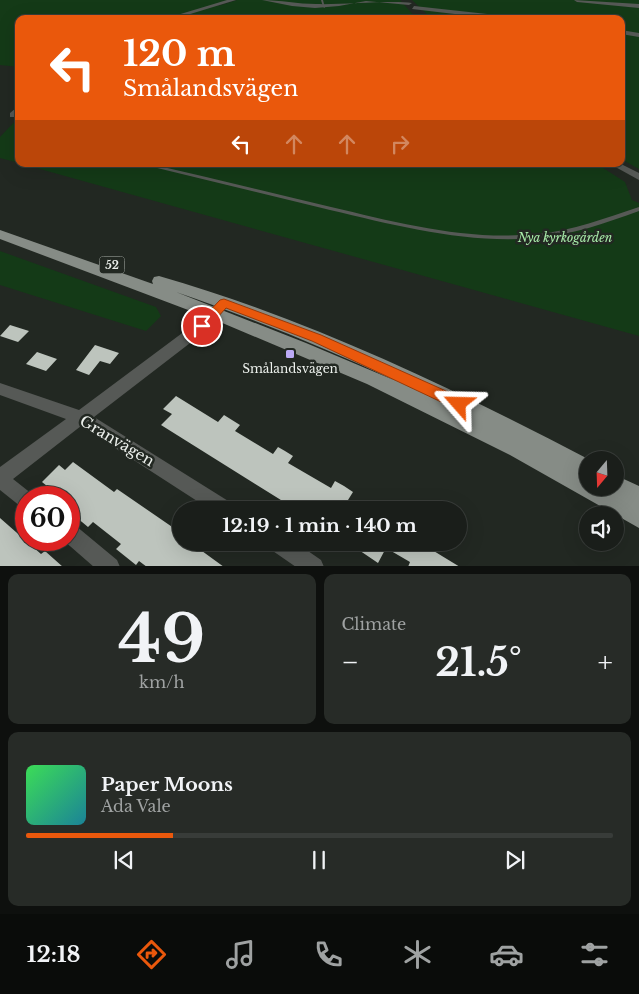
<!DOCTYPE html>
<meta charset="utf-8">
<style>
:root{--surface:#1a1e1a;--page:#272b27;--text:#f1f3f6;--muted:#9fa2a2;--line:#383c39;--accent:#ea580c}
body{margin:0;font-family:"Libre Baskerville",serif;background:var(--page);color:var(--text);height:100vh;display:flex;flex-direction:column;font-size:19px;white-space:nowrap}
*{box-sizing:border-box;margin:0}
p{font-size:16px;color:var(--muted)}
.icon{flex:none;width:28px;height:28px;fill:none;stroke:currentColor;stroke-width:2;stroke-linecap:round;stroke-linejoin:round}
.map{position:relative;height:566px;overflow:hidden}
.panel{display:flex;flex-direction:column;gap:8px;padding:8px;background:#0e100e;flex:1}
.panel>*{flex:none}
.banner{position:absolute;left:15px;top:15px;width:610px;height:152px;border-radius:10px;box-shadow:0 5px 20px #0002,0 0 0 1px var(--line);background:#ea580c;color:#fff;overflow:hidden}
.needle{width:32px;rotate:199deg}
.controls{position:absolute;left:579px;top:451px;display:grid;gap:10px}
.controls a{display:grid;place-items:center;width:45px;height:45px;border-radius:50%;background:var(--surface);box-shadow:0 5px 20px #0002,0 0 0 1px var(--line);font-size:25px}
.speed{position:absolute;left:15px;top:486px;display:flex;gap:10px;font-size:25px;font-weight:700;text-align:center}
.speed>*{display:grid;place-content:center;width:65px;height:65px;border-radius:50%;background:var(--surface);box-shadow:0 5px 20px #0002,0 0 0 1px var(--line);line-height:1}
.speed .limit{border:8px solid #d22;background:#fff;color:#111}
.pin{position:absolute;display:grid;place-items:center;width:42px;height:42px;color:#fff;margin:-21px;border:2px solid #fff;border-radius:50%;box-shadow:0 1px 5px #0007}
.me{position:absolute;width:55px;margin:-28px;rotate:295deg;stroke-linejoin:round;filter:drop-shadow(0 0 4px #0008)}
.turn{display:flex;align-items:center;gap:18px;height:105px;padding:0 25px;font-size:22px}
.turn .icon{width:65px;height:65px;stroke-width:2.5}
.turn b{display:block;font-size:35px;line-height:42px}
.lanes{display:flex;align-items:center;height:48px;padding:0 25px;background:#0003;justify-content:center;gap:25px;direction:ltr}
.lanes .off{opacity:.35}
.big{font-size:38px;font-weight:700;line-height:1.1}
.panel .widget{flex:1;display:flex;flex-direction:column;justify-content:center;gap:8px;min-width:0;padding:0 18px;border-radius:10px;background:var(--page)}
.panel .dial{align-items:center;gap:0}
.dial b{font-size:65px;line-height:1}
.song{display:flex;align-items:center;gap:15px}
.cover{width:60px;height:60px;border-radius:8px;background:linear-gradient(135deg,hsl(130 70% 55%),hsl(190 70% 35%))}
.played{height:5px;border-radius:2px;background:linear-gradient(90deg,var(--accent) 25%,var(--line) 25%)}
.keys{display:flex;justify-content:space-around;direction:ltr}
.heat{display:flex;justify-content:space-between;align-items:center;font-size:28px;direction:ltr}
.panel .tiles{flex:1;display:grid;gap:8px;grid-template-columns:1fr 1fr}
.widget:last-child{grid-column:span 2}
.trip{position:absolute;left:172px;top:501px;width:295px;height:50px;border-radius:25px;background:var(--surface);box-shadow:0 5px 20px #0002,0 0 0 1px var(--line);font-weight:700;line-height:50px;text-align:center}
.tab-bar{display:flex;height:80px;justify-content:space-around;align-items:center;background:#0a0c0a;color:var(--muted)}
.tab-bar .icon{width:35px;height:35px}
.tab-bar .active{color:var(--accent)}
.tab-bar b{font-size:22px;color:var(--text)}
.map>svg:first-child{display:block}
</style>
<div class="map">
<svg width="639" height="567" viewBox="0 0 639 567">
<rect width="100%" height="100%" fill="#222822"/>
<!-- green -->
<path fill="#143a17" d="M 0,0 L 229,0 L 214,5 L 218,6 L 237,0 L 400,0 L 417,19 L 19,19 L 19,67 L 0,65 Z
M 412,0 L 639,0 L 639,169 L 621,159 L 621,19 L 432,19 Z
M 19,117 L 19,163 L 0,158 L 0,137 Z
M 22,164 L 597,164 L 625,182 L 632,200 L 639,203 L 639,336 Z
M 0,251 L 156,307 L 161,316 L 146,331 L 0,285 Z"/>
<!-- building -->
<path fill="#bdc4bd" d="M 10,325 L 29,331 L 18,342 L 0,336 Z
M 95,345 L 119,353 L 110,364 L 100,361 L 89,375 L 76,370 Z
M 37,352 L 57,359 L 46,371 L 26,364 Z
M 176,396 L 218,422 L 224,415 L 240,425 L 235,431 L 273,454 L 278,447 L 285,451 L 293,456 L 288,463 L 331,488 L 335,481 L 344,486 L 353,492 L 348,500 L 365,510 L 297,510 L 161,425 L 172,414 L 163,409 Z
M 73,462 L 114,492 L 117,489 L 181,533 L 181,542 L 195,542 L 204,548 L 202,551 L 224,567 L 147,567 L 139,561 L 136,565 L 116,549 L 121,544 L 93,522 L 88,527 L 70,512 L 74,507 L 69,503 L 69,498 L 62,498 L 42,482 L 59,465 L 65,470 Z
M 0,518 L 41,554 L 45,551 L 63,567 L 0,567 Z
M 347,542 L 419,542 L 460,567 L 408,567 L 410,562 L 386,548 L 378,563 Z"/>
<g fill="none" stroke-linecap="round" stroke-linejoin="round">
<!-- lane -->
<path fill="#565956" fill-rule="evenodd" d="M 321,0 L 323,0 L 325,8 L 323,7 Z
M 147,164 L 150,164 C 210,178 270,192 331,207 C 399,223 466,241 537,234 C 573,231 605,218 639,207 L 639,211 C 606,223 572,235 536,238 C 466,244 398,226 330,210 C 270,195 209,181 149,166 L 147,165 Z"/>
<!-- street -->
<path fill="#565956" fill-rule="evenodd" d="M 227,0 L 236,0 L 174,19 L 164,19 Z
M 262,0 C 280,0 298,4 316,4 C 340,5 392,0 412,3 L 409,5 L 366,1 L 339,6 L 315,8 L 292,6 Z
M 574,0 L 639,4 L 639,8 L 577,2 Z
M 414,6 L 515,17 L 518,19 L 497,19 L 412,9 Z
M 621,30 L 639,33 L 639,37 L 621,34 Z
M 16,108 L 19,108 L 19,114 L 16,117 L 10,117 L 10,113 Z
M 610,164 L 621,164 L 639,173 L 639,180 Z
M 224,298 L 229,300 L 231,303 L 207,330 L 94,417 L 233,504 L 236,510 L 211,510 L 81,426 L 13,479 L 32,494 L 34,498 L 26,498 L 26,509 L 20,506 L 0,490 L 0,467 L 66,419 L 0,395 L 0,383 L 79,410 L 197,322 L 219,300 Z
M 69,524 L 76,526 L 117,560 L 120,567 L 94,567 L 63,540 L 69,540 Z
M 268,542 L 295,542 L 321,560 L 324,567 L 296,567 L 270,549 Z"/>
<!-- primary -->
<path fill="#868c86" fill-rule="evenodd" d="M 0,230 L 153,284 L 152,281 L 154,277 L 159,276 C 309,319 452,388 590,460 L 588,460 L 588,488 L 615,488 L 615,475 L 639,486 L 639,528 L 510,455 L 367,384 L 220,322 L 0,239 ZM 176,292 C 251,318 324,347 396,381 L 306,343 Z"/>
</g>
<!-- route -->
<path fill="#ea580c" stroke="#983908" d="M 224,299 L 321,335 L 464,399 L 466,404 L 464,408 L 459,410 L 454,408 L 312,341 L 226,308 L 207,329 L 198,329 L 196,326 L 198,323 L 220,300 Z"/>
<!-- markers -->
<rect fill="#bcaaf6" stroke="#222822" stroke-width="2" x="285" y="349" width="10" height="10" rx="2.5"/>
<g text-anchor="middle" stroke-width="5" stroke-linejoin="round" paint-order="stroke">
<!-- shield labels -->
<rect fill="#222822" stroke="#afb4af" stroke-width="1" x="99.5" y="256.5" width="25" height="17" rx="4"/>
<g font-size="11" font-weight="bold" fill="#ecf0ec">
<text x="112" y="269">52</text>
</g>
<!-- park labels -->
<g font-size="12" font-style="italic" fill="#a8eba9" stroke="#222822">
<text x="565" y="242">Nya kyrkogården</text>
</g>
<!-- poi labels -->
<g font-size="12" fill="#ecf0ec" stroke="#222822">
<text x="290" y="373">Smålandsvägen</text>
</g>
<!-- near-street labels -->
<g font-size="15" fill="#ecf0ec" stroke="#222822">
<text transform="translate(117 441) rotate(31)" y="5">Granvägen</text>
</g>
</g>
</svg>
<div class="controls">
<a><svg class="needle" viewBox="-14 -14 28 28"><path d="M0-13l5 13h-10z" fill="#e53935"/><path d="M0 13l5-13h-10z" fill="#9fa2a2"/></svg></a>
<a><svg class="icon" aria-label="sound" viewBox="0 0 24 24"><path d="M4 9h4l5-4v14l-5-4H4zM17 9q2 3 0 6"/></svg></a>
</div>
<div class="speed"><div class="limit">60</div></div>
<div class="pin" style="left:202px;top:326px;background:#d93025"><svg class="icon" aria-label="arrive" viewBox="0 0 24 24"><path d="M6 21V4h12l-3 4 3 4H6"/></svg></div>
<svg class="me" style="left:459px;top:404px" viewBox="-20 -20 40 40"><path d="M0-17L14 15 0 8-14 15z" fill="#ea580c" stroke="#fff" stroke-width="4"/></svg>
<div class="trip">12:19 · 1 min · 140 m</div>
<div class="banner">
<div class="turn"><svg class="icon" aria-label="left" viewBox="0 0 24 24"><path d="M17 20v-9H6M10 6l-5 5 5 5"/></svg><div><b>120 m</b>Smålandsvägen</div></div>
<div class="lanes"><svg class="icon" aria-label="left" viewBox="0 0 24 24"><path d="M17 20v-9H6M10 6l-5 5 5 5"/></svg><svg class="icon off" aria-label="ahead" viewBox="0 0 24 24"><path d="M12 20V5M6 11l6-6 6 6"/></svg><svg class="icon off" aria-label="ahead" viewBox="0 0 24 24"><path d="M12 20V5M6 11l6-6 6 6"/></svg><svg class="icon off" aria-label="right" viewBox="0 0 24 24"><path d="M7 20v-9h11M14 6l5 5-5 5"/></svg></div>
</div>
</div>
<section class="panel">
<div class="tiles">
<div class="widget dial"><b>49</b><p>km/h</p></div>
<div class="widget"><p>Climate</p>
<div class="heat"><a>−</a><b class="big">21.5°</b><a>+</a></div>
</div>
<div class="widget">
<div class="song"><i class="cover"></i><div><b>Paper Moons</b><p>Ada Vale</p></div></div>
<div class="played"></div>
<div class="keys"><svg class="icon" aria-label="previous" viewBox="0 0 24 24"><path d="M18 5L8 12l10 7zM5 5v14"/></svg><svg class="icon" aria-label="pause" viewBox="0 0 24 24"><path d="M8 5v14M16 5v14"/></svg><svg class="icon" aria-label="next" viewBox="0 0 24 24"><path d="M6 5l10 7-10 7zM19 5v14"/></svg></div>
</div>
</div>
</section>
<nav class="tab-bar">
<b>12:18</b>
<svg class="icon active" aria-label="directions" viewBox="0 0 24 24"><path d="M12 3l9 9-9 9-9-9zM9 14v-3h6M13 9l2 2-2 2"/></svg>
<svg class="icon" aria-label="music" viewBox="0 0 24 24"><path d="M9 18V5l10-2v13"/><circle cx="6" cy="18" r="3"/><circle cx="16" cy="16" r="3"/></svg>
<svg class="icon" aria-label="phone" viewBox="0 0 24 24"><path d="M5 4h4l2 5-3 2q2 4 5 5l2-3 5 2v4C11 20 4 13 5 4z"/></svg>
<svg class="icon" aria-label="climate" viewBox="0 0 24 24"><path d="M12 3v18M4 7l16 10M4 17L20 7"/></svg>
<svg class="icon" aria-label="car" viewBox="0 0 24 24"><path d="M5 17H2v-5l4-1 3-4h7l3 4 3 1v5h-3M9 17h6M6 11h13"/><circle cx="7" cy="17" r="2"/><circle cx="17" cy="17" r="2"/></svg>
<svg class="icon" aria-label="filters" viewBox="0 0 24 24"><path d="M4 7h16M4 17h16"/><circle cx="9" cy="7" r="2"/><circle cx="15" cy="17" r="2"/></svg>
</nav>
